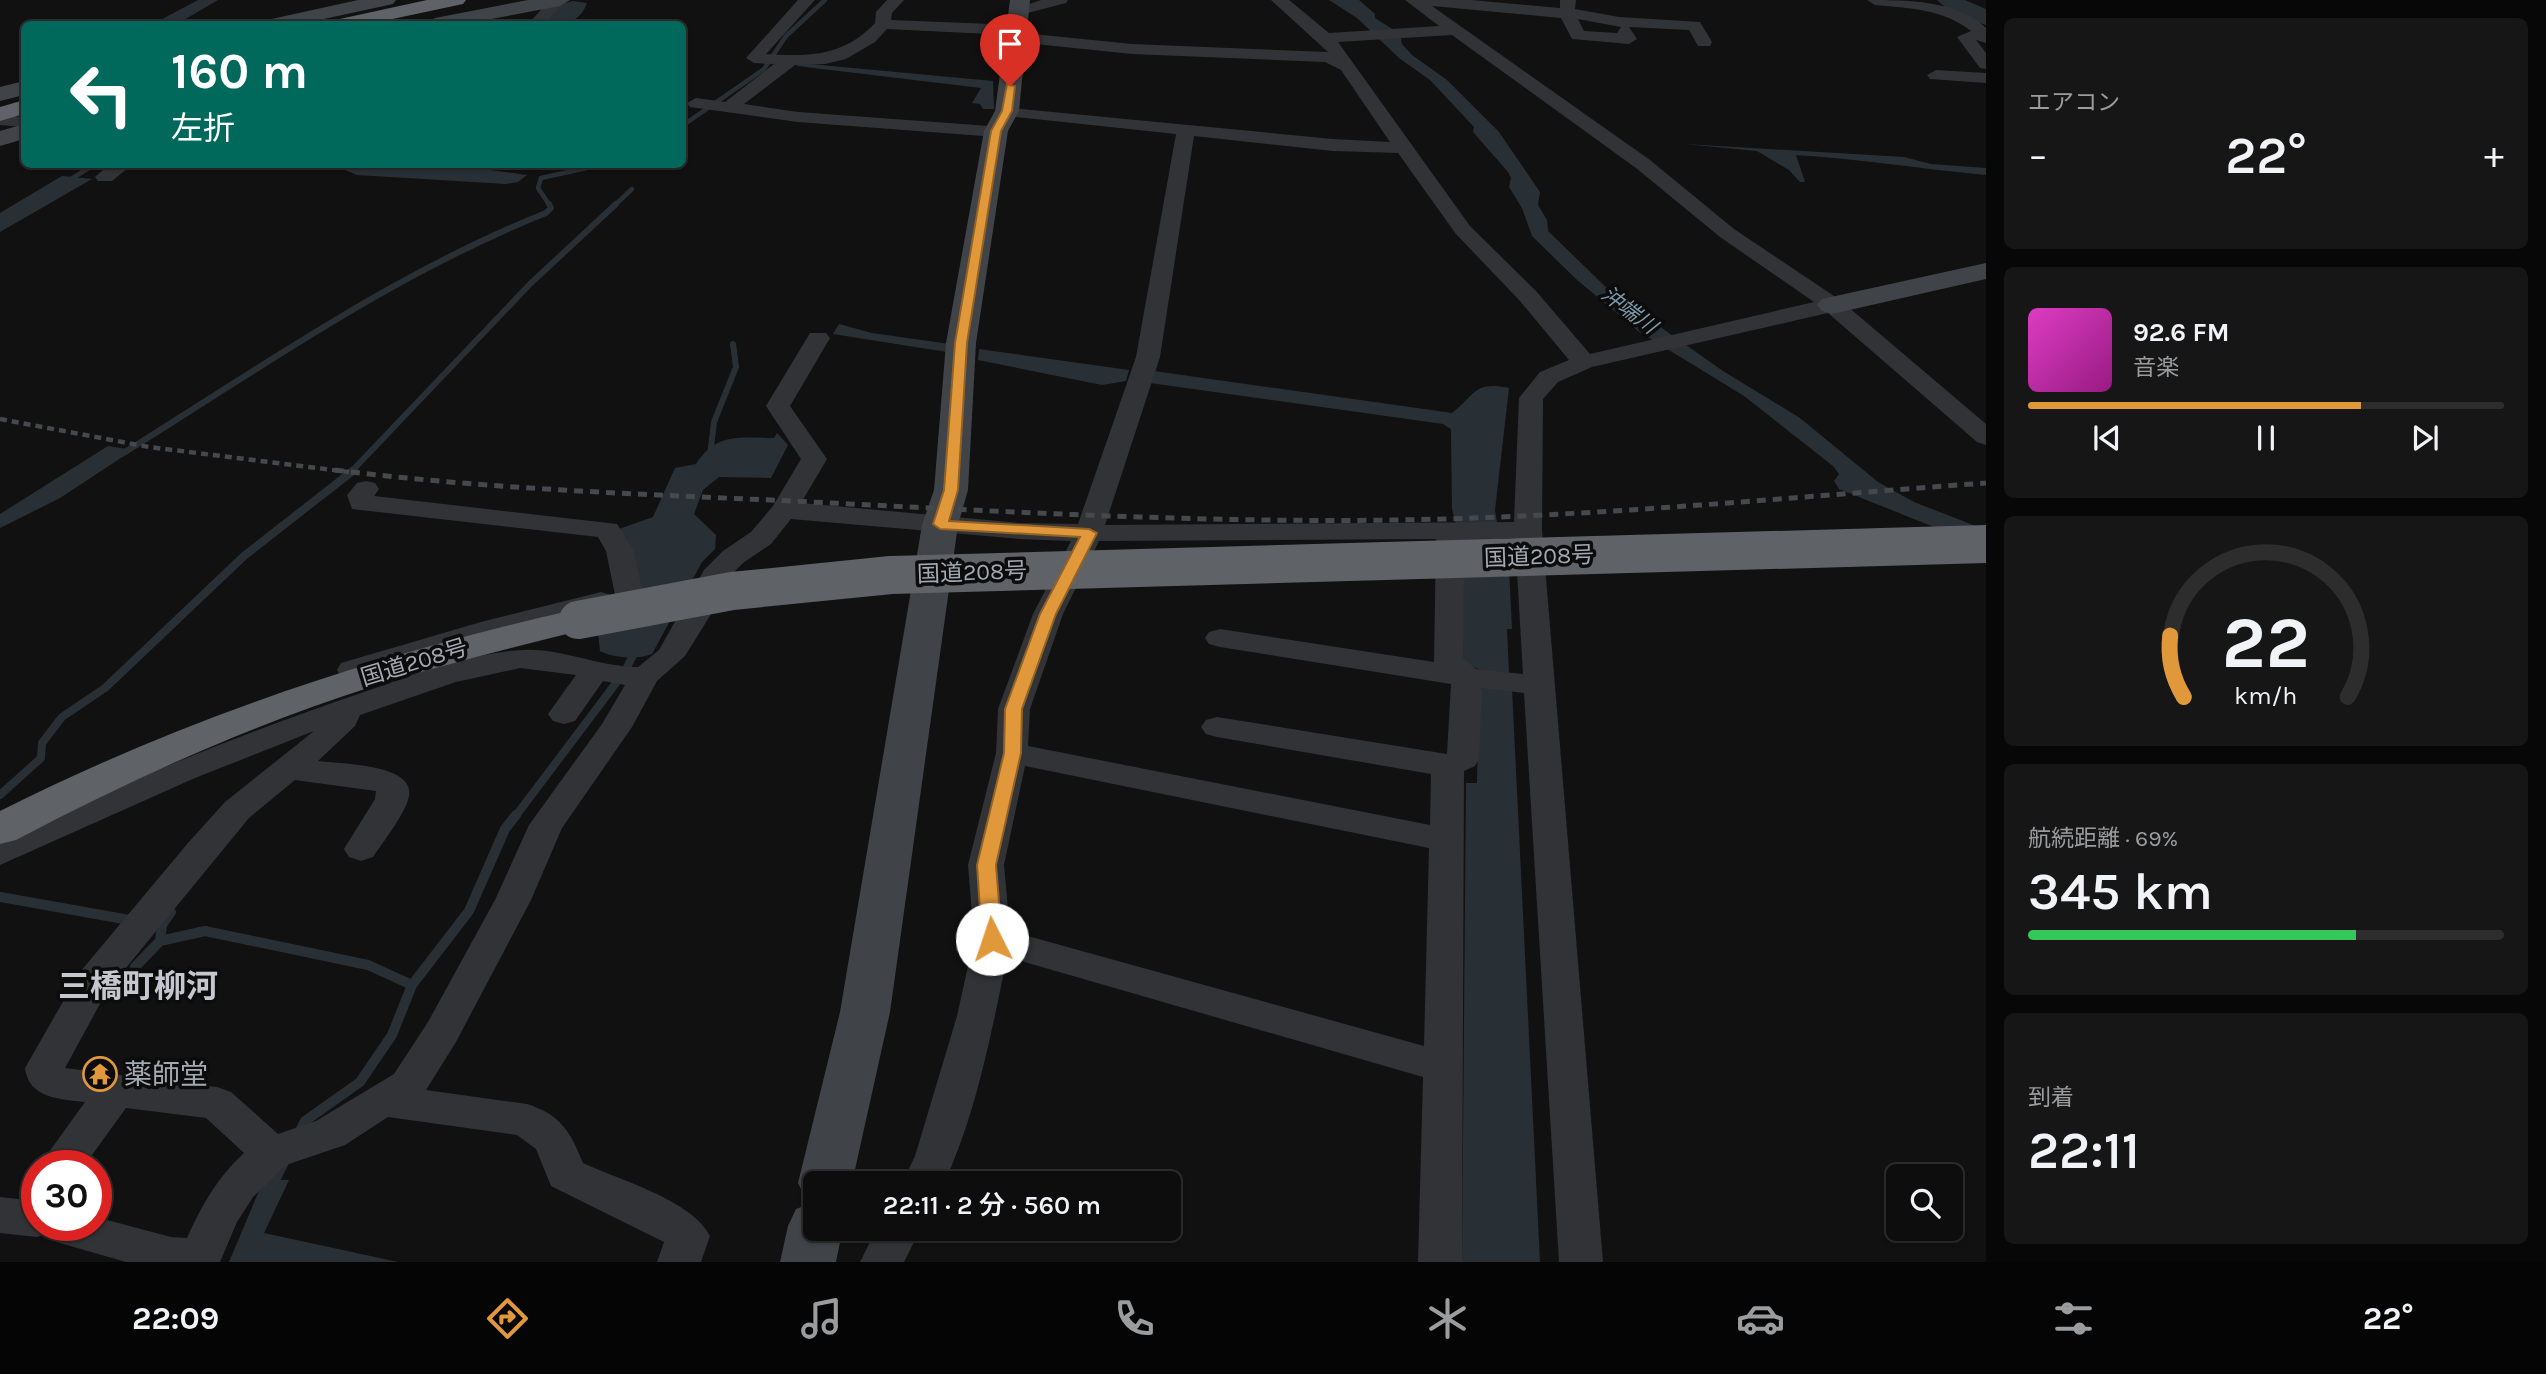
<!DOCTYPE html>
<html lang="ja">
<meta charset="utf-8">
<style>
:root{--surface:#0d0d0e;--page:#161617;--text:#f1f3f6;--muted:#9a9c9e;--line:#2d2d2e;--accent:#e1983a}
body{margin:0;font-family:Karla,"Noto Sans JP",sans-serif;background:var(--page);color:var(--text);height:100vh;display:flex;flex-direction:column;font-size:26px;white-space:nowrap}
*{box-sizing:border-box;margin:0}
p{font-size:23px;color:var(--muted)}
.icon{flex:none;width:38px;height:38px;fill:none;stroke:currentColor;stroke-width:2;stroke-linecap:round;stroke-linejoin:round}
.map{position:relative;flex:1;overflow:hidden}
.sheet{display:flex;flex-direction:column;gap:18px;padding:18px;background:#070708;width:560px}
.sheet>*{flex:none}
.top-card{position:absolute;left:21px;top:21px;width:665px;height:147px;border-radius:10px;box-shadow:0 2px 5px #0004,0 0 0 2px var(--line);background:#00695c;color:#fff;overflow:hidden}
.controls{position:absolute;left:1886px;top:1164px;display:grid;gap:14px}
.controls a{display:grid;place-items:center;width:77px;height:77px;border-radius:10px;background:var(--surface);box-shadow:0 2px 5px #0004,0 0 0 2px var(--line);font-size:35px}
.speed{position:absolute;left:21px;top:1150px;display:flex;gap:14px;font-size:35px;font-weight:700;text-align:center}
.speed>*{display:grid;place-content:center;width:91px;height:91px;border-radius:50%;background:var(--surface);box-shadow:0 2px 5px #0004,0 0 0 2px var(--line);line-height:1}
.speed .limit{border:10px solid #d22;background:#fff;color:#111}
.pin{position:absolute;display:grid;place-items:center;width:60px;height:60px;color:#fff;margin:-72px -30px;border-radius:50% 50% 50% 0;rotate:-45deg;box-shadow:0 0 7px #0007}
.pin .icon{rotate:45deg}
.me{position:absolute;width:77px;margin:-38px;rotate:356deg;stroke-linejoin:round;filter:drop-shadow(0 0 5px #0008)}
.turn{display:flex;align-items:center;gap:24px;height:147px;padding:0 35px;font-size:32px}
.turn .icon{width:91px;height:91px;stroke-width:2.5}
.turn b{display:block;font-size:49px;line-height:60px}
.big{font-size:52px;font-weight:600;line-height:1.1}
.sheet .card{flex:1;display:flex;flex-direction:column;justify-content:center;gap:10px;min-width:0;padding:0 24px;border-radius:10px;background:var(--page)}
.sheet .dial{align-items:center;gap:0}
.dial svg{height:182px;overflow:visible;fill:none;stroke:var(--line);stroke-width:7;stroke-linecap:round;text-anchor:middle}
.dial text{fill:var(--text);stroke:none}
.song{display:flex;align-items:center;gap:21px}
.cover{width:84px;height:84px;border-radius:10px;background:linear-gradient(135deg,hsl(310 70% 55%),hsl(310 70% 35%))}
.played{height:7px;border-radius:4px;background:linear-gradient(90deg,var(--accent) 70%,var(--line) 70%)}
.keys{display:flex;justify-content:space-around;direction:ltr}
.heat{display:flex;justify-content:space-between;align-items:center;font-size:38px;direction:ltr}
.charge{height:10px;border-radius:5px;background:linear-gradient(90deg,#34c759 69%,var(--line) 0)}
.trip{position:absolute;left:803px;top:1171px;width:378px;height:70px;border-radius:10px;background:var(--surface);box-shadow:0 2px 5px #0004,0 0 0 2px var(--line);font-weight:600;line-height:70px;text-align:center}
.dock{display:flex;height:112px;justify-content:space-around;align-items:center;background:#050506;color:var(--muted)}
.dock .icon{width:49px;height:49px}
.dock .current{color:var(--accent)}
.dock b{font-size:32px;color:var(--text)}
main{display:flex;flex:1;min-height:0}
.map>svg:first-child{display:block}
</style>
<main>
<div class="map">
<svg width="1986" height="1262" viewBox="0 0 1986 1262">
<rect width="100%" height="100%" fill="#111112"/>
<!-- water -->
<path fill="#293035" d="M 198,0 L 218,0 L 177,24 L 153,24 Z
M 1329,0 L 1359,0 L 1375,14 L 1375,18 L 1400,34 L 1402,44 L 1412,55 L 1447,80 L 1499,132 L 1540,192 L 1538,205 L 1547,220 L 1548,231 L 1612,293 L 1723,371 L 1800,418 L 1878,482 L 1914,502 L 1986,530 L 1959,537 L 1839,489 L 1834,481 L 1839,474 L 1833,466 L 1744,396 L 1638,331 L 1576,279 L 1532,236 L 1522,208 L 1509,187 L 1511,178 L 1508,172 L 1473,132 L 1474,127 L 1430,80 L 1399,58 L 1357,18 Z
M 573,1 L 587,3 C 579,25 562,24 542,24 L 556,5 Z
M 799,63 L 993,81 L 994,109 L 983,109 L 980,104 L 972,103 L 981,88 L 797,66 Z
M 1685,144 L 1904,157 L 1931,164 L 1986,168 L 1986,175 C 1922,169 1860,159 1796,155 L 1805,182 L 1800,182 L 1789,170 L 1757,151 Z
M 319,165 L 455,165 L 527,175 L 518,182 L 506,184 L 357,175 L 335,166 Z
M 62,176 L 92,179 L 0,232 L 0,213 Z
M 839,324 L 872,333 L 950,344 L 947,352 L 833,334 Z
M 979,349 L 1129,370 L 1126,381 L 1102,385 L 978,360 Z
M 1154,371 L 1452,413 C 1477,394 1473,381 1509,388 L 1495,510 L 1500,541 L 1461,543 L 1452,509 L 1451,429 L 1443,424 L 1150,383 Z
M 777,433 L 788,445 L 771,478 L 719,477 L 703,490 L 694,514 L 716,535 L 715,549 L 702,562 L 652,654 C 637,660 614,658 600,651 L 598,632 L 635,575 L 619,529 L 653,517 L 675,468 L 696,464 C 717,432 740,438 774,438 Z
M 108,446 L 133,450 L 60,498 L 0,528 L 0,514 Z
M 1509,569 L 1512,629 L 1507,629 L 1509,673 L 1480,670 L 1461,661 L 1459,572 Z
M 1487,686 L 1512,689 L 1540,1262 L 1462,1262 L 1466,783 L 1477,783 L 1479,690 Z
M 264,1179 L 289,1180 L 264,1233 L 398,1262 L 229,1262 Z"/>
<g fill="none" stroke-linecap="round" stroke-linejoin="round">
<!-- stream-far3 -->
<path stroke="#293035" stroke-width="4.5" d="M 682,126 L 764,69 L 786,36 L 825,0
M 68,181 L 95,164
M 550,206 L 538,188 L 541,178 L 605,164
M 614,206 L 632,189"/>
<!-- stream-far2 -->
<path stroke="#293035" stroke-width="6" d="M 122,454 C 260,368 395,273 546,213 L 551,208 L 549,204
M 710,456 L 714,422 L 736,367 L 733,344
M 351,472 L 530,284 L 616,204"/>
<!-- stream-far1 -->
<path stroke="#293035" stroke-width="8" d="M 626,669 L 637,648
M 0,795 L 41,758 L 42,743 L 62,717 L 105,688 L 244,556 L 354,470
M 515,817 L 616,683"/>
<!-- stream -->
<path stroke="#293035" stroke-width="10" d="M 0,897 L 135,921
M 160,941 L 162,925 L 171,912
M 135,967 L 160,941 L 205,931 L 368,965 L 412,985
M 298,1135 L 305,1121 L 360,1082 L 392,1035 L 412,985 L 469,911 L 505,829 L 516,815
M 272,1186 L 284,1162"/>
<!-- river -->
<path fill="#293035" fill-rule="evenodd" d="M 1937,0 L 1965,0 L 1986,9 L 1986,25 L 1953,14 Z"/>
<!-- street -->
<path fill="#323337" fill-rule="evenodd" d="M 550,0 L 567,0 L 544,24 L 528,24 Z
M 798,0 L 815,0 L 766,54 C 810,57 844,56 875,23 L 876,12 L 887,0 L 904,0 L 892,13 L 891,20 L 1017,25 L 1023,27 L 1023,33 L 1132,44 L 1328,52 L 1271,0 L 1289,0 L 1329,33 L 1439,26 L 1405,0 L 1471,0 L 1560,8 L 1560,0 L 1576,0 L 1575,9 L 1619,17 L 1700,22 L 1712,42 L 1710,46 L 1698,46 L 1689,30 L 1629,27 L 1637,39 L 1629,44 L 1572,39 L 1561,18 L 1432,6 L 1650,160 L 1734,229 L 1840,300 L 1986,424 L 1986,445 L 1977,442 L 1828,313 L 1592,367 L 1558,382 L 1543,399 L 1542,530 L 1603,1262 L 1559,1262 L 1524,693 L 1482,688 L 1479,759 L 1475,766 L 1464,771 L 1462,1262 L 1418,1262 L 1423,1077 L 1007,957 C 992,1030 976,1115 944,1183 L 902,1183 L 915,1156 L 957,1016 L 974,939 L 968,865 L 996,753 L 998,709 L 1033,614 L 1071,541 L 1020,539 L 791,519 L 771,544 L 743,563 L 727,579 L 713,611 L 685,656 L 657,681 L 632,727 L 562,828 L 531,900 L 456,1042 L 426,1090 L 527,1104 C 561,1115 570,1131 583,1163 C 619,1180 692,1200 710,1236 L 701,1262 L 657,1262 L 664,1242 L 551,1186 L 536,1149 L 517,1135 L 388,1117 L 345,1145 L 286,1165 L 253,1197 L 237,1222 L 220,1262 L 126,1262 L 60,1243 L 43,1235 L 37,1237 L 0,1233 L 0,1197 L 37,1201 L 37,1225 L 96,1225 L 96,1217 L 171,1237 L 187,1238 C 202,1205 217,1178 244,1153 L 206,1118 L 126,1108 L 84,1166 L 39,1166 L 85,1102 C 60,1099 29,1099 25,1068 L 80,972 L 188,843 L 225,802 L 314,731 L 195,778 L 0,865 L 0,839 C 119,784 240,734 364,692 C 414,675 469,653 523,650 C 562,648 598,667 638,667 L 659,650 L 704,570 L 723,551 L 751,532 L 773,506 L 801,459 L 766,406 L 810,333 L 826,333 L 830,338 L 790,406 L 827,459 L 801,503 L 1020,523 L 1078,524 L 1136,357 L 1176,134 L 1007,116 L 998,111 L 1001,107 L 1333,139 L 1390,142 L 1341,70 L 1325,62 L 1132,54 L 1016,42 L 1010,40 L 1009,35 L 887,29 L 875,42 L 846,59 L 825,64 L 795,65 L 744,104 L 798,112 L 1003,127 L 1005,131 L 1003,135 L 996,137 L 798,122 L 690,107 L 687,103 L 696,98 L 725,102 L 774,64 L 754,63 L 746,58 ZM 1578,19 L 1621,27 L 1617,33 L 1584,31 ZM 1452,35 L 1636,168 L 1720,237 L 1814,302 L 1590,354 L 1536,291 L 1470,226 L 1338,42 ZM 1194,136 L 1333,151 L 1398,153 L 1456,234 L 1520,301 L 1569,360 L 1540,372 L 1519,398 L 1514,522 L 1105,525 L 1160,357 ZM 1515,538 L 1523,674 L 1476,669 L 1463,658 L 1464,539 ZM 1436,539 L 1434,662 L 1220,629 L 1209,632 L 1205,638 L 1209,644 L 1220,647 L 1451,684 L 1447,754 L 1217,717 L 1206,720 L 1201,727 L 1206,734 L 1217,737 L 1431,774 L 1430,825 L 1028,746 L 1030,709 L 1063,614 L 1099,541 ZM 520,668 L 576,675 L 548,714 L 553,721 L 564,724 L 575,721 L 603,681 L 625,685 L 602,724 L 529,825 L 495,900 L 428,1022 L 394,1074 L 316,1121 L 278,1134 L 231,1092 L 217,1087 L 65,1068 L 107,991 L 249,818 L 295,780 L 376,791 L 375,799 L 344,849 L 349,857 L 361,861 L 373,857 C 383,842 406,813 409,796 C 415,764 341,764 318,761 L 355,726 L 360,715 L 456,682 ZM 1025,766 L 1429,848 L 1424,1046 L 1010,931 L 1004,865 Z
M 1041,0 L 1068,0 L 1066,3 L 1020,15 L 1012,10 Z
M 1867,0 C 1906,0 1957,0 1986,28 L 1986,43 L 1976,40 L 1986,53 L 1986,69 L 1980,68 L 1957,37 L 1971,31 C 1943,9 1909,8 1875,5 Z
M 1936,70 L 1986,73 L 1986,83 L 1930,79 L 1927,75 Z
M 0,115 L 24,117 L 24,127 L 0,125 Z
M 110,164 L 133,164 L 112,181 L 98,181 L 95,177 Z
M 366,481 L 375,483 L 379,489 L 374,496 L 617,524 L 634,551 L 643,595 L 639,601 L 629,604 L 619,601 L 615,595 L 606,551 L 598,537 L 352,509 L 347,495 L 357,483 Z
M 601,592 L 611,595 L 616,601 L 611,607 L 501,634 L 352,679 L 341,677 L 337,670 L 341,663 L 481,622 Z
M 877,1228 L 921,1228 L 904,1262 L 860,1262 Z"/>
<!-- secondary -->
<path fill="#404347" fill-rule="evenodd" d="M 358,0 L 396,0 L 393,4 L 301,24 L 264,24 L 267,20 Z
M 528,0 L 570,0 L 560,6 L 465,24 L 425,24 L 435,18 Z
M 1010,0 L 1030,0 L 1019,111 L 1008,131 L 976,343 L 968,490 L 958,525 L 890,1012 L 852,1183 L 816,1183 L 816,1228 L 843,1228 L 836,1262 L 780,1262 L 788,1226 L 796,1209 L 815,1202 L 806,1199 L 798,1183 L 840,1012 L 922,525 L 934,490 L 946,343 L 984,131 L 995,111 Z
M 24,81 L 24,95 L 0,101 L 0,87 Z
M 24,124 L 24,139 L 0,146 L 0,131 Z
M 1986,263 L 1986,279 L 1832,314 L 1822,311 L 1817,305 L 1822,299 Z"/>
<!-- highway -->
<path fill="#5f6267" fill-rule="evenodd" d="M 427,0 L 466,0 L 463,4 L 369,24 L 332,24 L 335,20 Z
M 24,100 L 24,114 L 0,121 L 0,107 Z
M 578,609 L 591,612 L 597,620 L 591,628 C 518,646 444,664 371,687 C 248,726 130,780 16,840 L 0,844 L 0,811 C 185,718 377,654 578,609 Z"/>
<!-- rail-far1 -->
<path stroke="#45484c" stroke-width="4.5" stroke-dasharray="7 5" stroke-linecap="butt" d="M 0,419 L 149,447 L 349,472"/>
<!-- rail -->
<path stroke="#45484c" stroke-width="5" stroke-dasharray="9 7" stroke-linecap="butt" d="M 335,470 C 486,489 639,494 791,501 C 993,511 1195,523 1397,520 C 1594,517 1790,497 1986,483"/>
<!-- highway-bridge -->
<path stroke="#5f6267" stroke-width="38" d="M 578,620 L 732,591 L 891,575 L 1986,544"/>
</g>
<!-- route -->
<path fill="#e1983a" stroke="#926326" stroke-width="2" d="M 1007,84 L 1015,86 L 1012,111 L 1001,131 L 967,343 L 958,490 L 949,521 L 1089,529 L 1097,533 L 1056,614 L 1022,709 L 1021,753 L 996,865 L 1002,939 L 992,946 L 982,939 L 977,865 L 1004,753 L 1005,709 L 1040,614 L 1080,537 L 940,529 L 933,524 L 944,490 L 955,343 L 991,131 L 1002,111 Z"/>
<!-- icons -->
<defs>
<g id="temple-ring" transform="scale(1.75)"><circle r="9.5" fill="#0c0c0d" stroke="#e1983a" stroke-width="1.5"/><path d="M0-6L5-2H3V0L6.5 2.5H4V6H1.5V3h-3V6H-4V2.5H-6.5L-3 0V-2H-5Z" fill="#e1983a"/></g>
</defs>
<g fill-rule="evenodd">
<use href="#temple-ring" x="100" y="1074"/>
</g>
<g text-anchor="middle" stroke-width="7" stroke-linejoin="round" paint-order="stroke">
<!-- far-water labels -->
<g font-size="21" font-style="italic" fill="#7d9aaa" stroke="#0c0c0d">
<text transform="translate(1629 310) rotate(37)" y="7">沖端川</text>
</g>
<!-- street labels -->
<g font-size="23" fill="#a3a9b2" stroke="#0c0c0d">
<text transform="translate(1539 556) rotate(-2)" y="8">国道208号</text>
<text transform="translate(972 572) rotate(-2)" y="8">国道208号</text>
<text transform="translate(414 662) rotate(-17)" y="8">国道208号</text>
</g>
<!-- near-poi labels -->
<g font-size="28" fill="#a3a9b2" stroke="#0c0c0d" text-anchor="start">
<text x="124" y="1084">薬師堂</text>
</g>
<!-- near-quarter labels -->
<g font-size="32" font-weight="bold" fill="#c4c8ce" stroke="#0c0c0d">
<text x="138" y="997">三橋町柳河</text>
</g>
</g>
</svg>
<div class="controls">
<a><svg class="icon" aria-label="search" viewBox="0 0 24 24"><circle cx="10" cy="10" r="6"/><path d="M15 15l6 6"/></svg></a>
</div>
<div class="speed"><div class="limit">30</div></div>
<div class="pin" style="left:1010px;top:86px;background:#d93025"><svg class="icon" aria-label="arrive" viewBox="0 0 24 24"><path d="M6 21V4h12l-3 4 3 4H6"/></svg></div>
<svg class="me" style="left:992px;top:939px" viewBox="-20 -20 40 40"><circle r="19" fill="#fff"/><path d="M0-13L10 11 0 6-10 11z" fill="#e1983a"/></svg>
<div class="trip">22:11 · 2 分 · 560 m</div>
<div class="top-card">
<div class="turn"><svg class="icon" aria-label="left" viewBox="0 0 24 24"><path d="M17 20v-9H6M10 6l-5 5 5 5"/></svg><div><b>160 m</b>左折</div></div>
</div>
</div>
<section class="sheet">
<div class="card"><p>エアコン</p>
<div class="heat"><a>−</a><b class="big">22°</b><a>+</a></div>
</div>
<div class="card">
<div class="song"><i class="cover"></i><div><b>92.6 FM</b><p>音楽</p></div></div>
<div class="played"></div>
<div class="keys"><svg class="icon" aria-label="previous" viewBox="0 0 24 24"><path d="M18 5L8 12l10 7zM5 5v14"/></svg><svg class="icon" aria-label="pause" viewBox="0 0 24 24"><path d="M8 5v14M16 5v14"/></svg><svg class="icon" aria-label="next" viewBox="0 0 24 24"><path d="M6 5l10 7-10 7zM19 5v14"/></svg></div>
</div>
<div class="card dial"><svg viewBox="0 0 100 80">
<path d="M14 69A42 42 0 1 1 86 69"/>
<path d="M14 69A42 42 0 0 1 8 42" stroke="#e1983a"/>
<text x="50" y="56" font-size="32" font-weight="700">22</text>
<text x="50" y="72" font-size="11">km/h</text>
</svg></div>
<div class="card"><p>航続距離 · 69%</p><b class="big">345 km</b><div class="charge"></div></div>
<div class="card"><p>到着</p><b class="big">22:11</b></div>
</section>
</main>
<nav class="dock">
<b>22:09</b>
<svg class="icon current" aria-label="directions" viewBox="0 0 24 24"><path d="M12 3l9 9-9 9-9-9zM9 14v-3h6M13 9l2 2-2 2"/></svg>
<svg class="icon" aria-label="music" viewBox="0 0 24 24"><path d="M9 18V5l10-2v13"/><circle cx="6" cy="18" r="3"/><circle cx="16" cy="16" r="3"/></svg>
<svg class="icon" aria-label="phone" viewBox="0 0 24 24"><path d="M5 4h4l2 5-3 2q2 4 5 5l2-3 5 2v4C11 20 4 13 5 4z"/></svg>
<svg class="icon" aria-label="climate" viewBox="0 0 24 24"><path d="M12 3v18M4 7l16 10M4 17L20 7"/></svg>
<svg class="icon" aria-label="car" viewBox="0 0 24 24"><path d="M5 17H2v-5l4-1 3-4h7l3 4 3 1v5h-3M9 17h6M6 11h13"/><circle cx="7" cy="17" r="2"/><circle cx="17" cy="17" r="2"/></svg>
<svg class="icon" aria-label="filters" viewBox="0 0 24 24"><path d="M4 7h16M4 17h16"/><circle cx="9" cy="7" r="2"/><circle cx="15" cy="17" r="2"/></svg>
<b>22°</b>
</nav>
